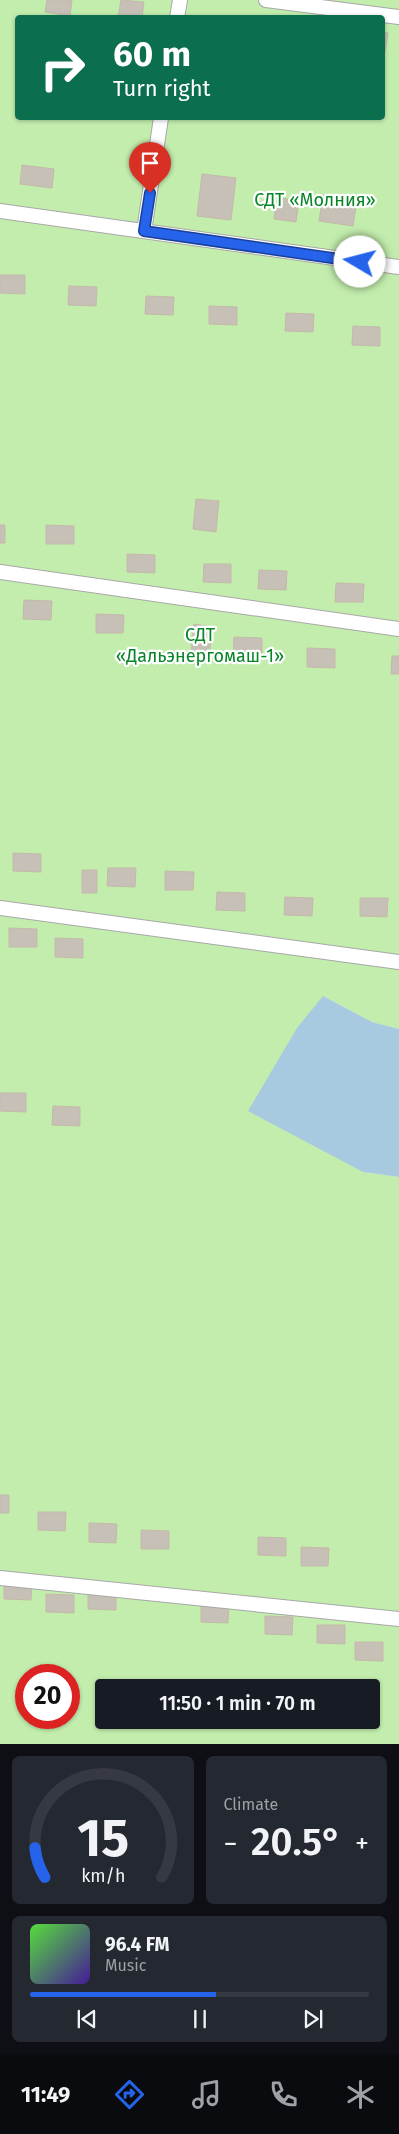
<!DOCTYPE html>
<meta charset="utf-8">
<style>
:root{--surface:#171b24;--page:#242831;--text:#f1f3f6;--muted:#9ea1a6;--line:#363941;--accent:#2563eb}
body{margin:0;font-family:"Fira Sans",sans-serif;background:var(--page);color:var(--text);height:100vh;display:flex;flex-direction:column;font-size:19px;white-space:nowrap}
*{box-sizing:border-box;margin:0}
p{font-size:16px;color:var(--muted)}
.icon{flex:none;width:28px;height:28px;fill:none;stroke:currentColor;stroke-width:2;stroke-linecap:round;stroke-linejoin:round}
.map{position:relative;height:1744px;overflow:hidden}
.drawer{display:flex;flex-direction:column;gap:12px;padding:12px;background:#0d0f14;flex:1}
.drawer>*{flex:none}
.hud{position:absolute;left:15px;top:15px;width:370px;height:105px;border-radius:5px;box-shadow:0 1px 4px #0004;background:#0b6e4f;color:#fff;overflow:hidden}
.speed{position:absolute;left:15px;top:1664px;display:flex;gap:10px;font-size:25px;font-weight:700;text-align:center}
.speed>*{display:grid;place-content:center;width:65px;height:65px;border-radius:50%;background:var(--surface);box-shadow:0 1px 4px #0004;line-height:1}
.speed .limit{border:8px solid #d22;background:#fff;color:#111}
.pin{position:absolute;display:grid;place-items:center;width:42px;height:42px;color:#fff;margin:-51px -21px;border-radius:50% 50% 50% 0;rotate:-45deg;box-shadow:0 0 5px #0007}
.pin .icon{rotate:45deg}
.me{position:absolute;width:55px;margin:-28px;rotate:278deg;stroke-linejoin:round;filter:drop-shadow(0 0 4px #0008)}
.turn{display:flex;align-items:center;gap:18px;height:105px;padding:0 15px;font-size:22px}
.turn .icon{width:65px;height:65px;stroke-width:2.5}
.turn b{display:block;font-size:35px;line-height:42px}
.big{font-size:38px;font-weight:600;line-height:1.1}
.drawer .card{flex:1;display:flex;flex-direction:column;justify-content:center;gap:8px;min-width:0;padding:0 18px;border-radius:8px;background:var(--page)}
.drawer .dial{align-items:center;gap:0}
.dial svg{height:130px;overflow:visible;fill:none;stroke:var(--line);stroke-width:7;stroke-linecap:round;text-anchor:middle}
.dial text{fill:var(--text);stroke:none}
.song{display:flex;align-items:center;gap:15px}
.cover{width:60px;height:60px;border-radius:8px;background:linear-gradient(135deg,hsl(110 70% 55%),hsl(260 70% 35%))}
.played{height:5px;border-radius:2px;background:linear-gradient(90deg,var(--accent) 55%,var(--line) 55%)}
.keys{display:flex;justify-content:space-around;direction:ltr}
.heat{display:flex;justify-content:space-between;align-items:center;font-size:28px;direction:ltr}
.drawer .tiles{flex:1;display:grid;gap:12px;grid-template-columns:1fr 1fr}
.card:last-child{grid-column:span 2}
.trip{position:absolute;left:95px;top:1679px;width:285px;height:50px;border-radius:5px;background:var(--surface);box-shadow:0 1px 4px #0004;font-weight:600;line-height:50px;text-align:center}
.tabs{display:flex;height:80px;justify-content:space-around;align-items:center;background:#090b0e;color:var(--muted)}
.tabs .icon{width:35px;height:35px}
.tabs .selected{color:var(--accent)}
.tabs b{font-size:22px;color:var(--text)}
.map>svg:first-child{display:block}
</style>
<div class="map">
<svg width="399" height="1744" viewBox="0 0 399 1744">
<rect width="100%" height="100%" fill="#f2f0e8"/>
<!-- grass -->
<path fill="#c2edad" fill-rule="evenodd" d="M 0,0 L 399,0 L 399,1029 L 372,1022 L 323,996 L 363,1172 L 399,1177 L 399,1744 L 0,1744 ZM 18,18 L 382,18 L 382,118 L 18,118 ZM 26,1675 L 69,1675 L 69,1718 L 26,1718 ZM 104,1688 L 371,1688 L 371,1720 L 104,1720 Z"/>
<!-- water -->
<path fill="#a7cae0" d="M 323,996 L 372,1022 L 399,1029 L 399,1177 L 363,1172 L 248,1111 L 297,1028 Z"/>
<!-- building -->
<path fill="#c7c0b7" stroke="#c4b9a9" d="M 47,0 L 72,0 L 70,16 L 45,12 Z
M 121,0 L 144,2 L 142,18 L 118,18 Z
M 382,32 L 388,33 L 384,57 L 382,56 Z
M 22,165 L 54,169 L 52,188 L 20,184 Z
M 202,174 L 236,178 L 231,220 L 197,216 Z
M 323,195 L 357,200 L 353,226 L 319,221 Z
M 277,198 L 299,200 L 296,222 L 274,219 Z
M 0,275 L 25,275 L 25,294 L 0,293 Z
M 69,286 L 97,287 L 96,306 L 68,305 Z
M 146,296 L 174,297 L 173,315 L 145,314 Z
M 209,306 L 237,307 L 237,325 L 209,324 Z
M 286,313 L 314,314 L 313,332 L 285,331 Z
M 353,326 L 380,327 L 380,346 L 352,345 Z
M 196,499 L 219,501 L 216,532 L 193,529 Z
M 0,525 L 5,525 L 5,543 L 0,543 Z
M 46,525 L 74,526 L 74,544 L 46,544 Z
M 127,554 L 155,555 L 155,573 L 127,572 Z
M 204,564 L 231,564 L 231,583 L 203,582 Z
M 259,570 L 287,571 L 286,590 L 258,589 Z
M 336,583 L 364,584 L 363,602 L 335,602 Z
M 24,600 L 52,601 L 51,620 L 23,619 Z
M 96,614 L 124,615 L 123,633 L 96,633 Z
M 194,624 L 213,627 L 209,655 L 191,652 Z
M 234,637 L 262,638 L 262,656 L 233,656 Z
M 307,648 L 335,649 L 335,668 L 307,667 Z
M 392,656 L 399,656 L 399,674 L 391,674 Z
M 13,853 L 41,854 L 41,872 L 13,871 Z
M 108,868 L 136,868 L 135,887 L 107,886 Z
M 82,870 L 97,870 L 97,893 L 82,893 Z
M 165,871 L 194,872 L 193,890 L 165,890 Z
M 217,892 L 245,893 L 245,911 L 216,910 Z
M 285,897 L 313,898 L 312,916 L 284,915 Z
M 360,898 L 388,898 L 387,917 L 360,916 Z
M 9,928 L 37,929 L 37,947 L 9,947 Z
M 55,938 L 83,939 L 83,958 L 55,957 Z
M 0,1093 L 26,1093 L 26,1112 L 0,1111 Z
M 53,1106 L 80,1107 L 80,1126 L 52,1125 Z
M 0,1495 L 9,1495 L 9,1513 L 0,1513 Z
M 38,1512 L 66,1512 L 65,1531 L 38,1530 Z
M 89,1523 L 117,1524 L 116,1543 L 89,1542 Z
M 141,1530 L 169,1531 L 169,1549 L 141,1549 Z
M 258,1537 L 286,1538 L 286,1556 L 258,1555 Z
M 301,1547 L 329,1548 L 328,1566 L 301,1566 Z
M 4,1580 L 32,1581 L 31,1600 L 4,1599 Z
M 88,1591 L 116,1592 L 116,1610 L 88,1609 Z
M 46,1594 L 74,1595 L 74,1613 L 46,1612 Z
M 201,1603 L 229,1604 L 228,1623 L 201,1622 Z
M 265,1616 L 293,1617 L 292,1635 L 265,1634 Z
M 317,1625 L 345,1625 L 345,1644 L 317,1643 Z
M 355,1642 L 383,1642 L 383,1661 L 355,1660 Z"/>
<g fill="none" stroke-linecap="round" stroke-linejoin="round">
<!-- lane casing -->
<g stroke="#a8a8a8" stroke-width="16">
<path id="lane" d="M 266,0 L 399,17
M 177,18 L 180,0
M 0,211 L 399,267
M 144,231 L 161,118
M 0,572 L 399,629
M 0,908 L 399,962
M 0,1578 L 399,1619"/>
</g>
<!-- lane -->
<use href="#lane" stroke="#fff" stroke-width="14"/>
</g>
<g fill="none" stroke-linecap="round" stroke-linejoin="round">
<!-- route casing -->
<g stroke="#184099" stroke-width="12">
<path id="route" d="M 150,193 L 144,231 L 360,262"/>
</g>
<!-- route -->
<use href="#route" stroke="#2563eb" stroke-width="9"/>
</g>
<g text-anchor="middle" stroke-width="4.5" stroke-linejoin="round" paint-order="stroke">
<!-- park labels -->
<g font-size="18" fill="#088627" stroke="#fff">
<text x="315" y="206">СДТ «Молния»</text>
<text x="200" y="641">СДТ<tspan x="200" dy="21">«Дальэнергомаш-1»</tspan></text>
</g>
</g>
</svg>
<div class="speed"><div class="limit">20</div></div>
<div class="pin" style="left:150px;top:193px;background:#d93025"><svg class="icon" aria-label="arrive" viewBox="0 0 24 24"><path d="M6 21V4h12l-3 4 3 4H6"/></svg></div>
<svg class="me" style="left:360px;top:262px" viewBox="-20 -20 40 40"><circle r="19" fill="#fff"/><path d="M0-13L10 11 0 6-10 11z" fill="#2563eb"/></svg>
<div class="trip">11:50 · 1 min · 70 m</div>
<div class="hud">
<div class="turn"><svg class="icon" aria-label="right" viewBox="0 0 24 24"><path d="M7 20v-9h11M14 6l5 5-5 5"/></svg><div><b>60 m</b>Turn right</div></div>
</div>
</div>
<section class="drawer">
<div class="tiles">
<div class="card dial"><svg viewBox="0 0 100 80">
<path d="M14 69A42 42 0 1 1 86 69"/>
<path d="M14 69A42 42 0 0 1 8 51" stroke="#2563eb"/>
<text x="50" y="56" font-size="32" font-weight="700">15</text>
<text x="50" y="72" font-size="11">km/h</text>
</svg></div>
<div class="card"><p>Climate</p>
<div class="heat"><a>−</a><b class="big">20.5°</b><a>+</a></div>
</div>
<div class="card">
<div class="song"><i class="cover"></i><div><b>96.4 FM</b><p>Music</p></div></div>
<div class="played"></div>
<div class="keys"><svg class="icon" aria-label="previous" viewBox="0 0 24 24"><path d="M18 5L8 12l10 7zM5 5v14"/></svg><svg class="icon" aria-label="pause" viewBox="0 0 24 24"><path d="M8 5v14M16 5v14"/></svg><svg class="icon" aria-label="next" viewBox="0 0 24 24"><path d="M6 5l10 7-10 7zM19 5v14"/></svg></div>
</div>
</div>
</section>
<nav class="tabs">
<b>11:49</b>
<svg class="icon selected" aria-label="directions" viewBox="0 0 24 24"><path d="M12 3l9 9-9 9-9-9zM9 14v-3h6M13 9l2 2-2 2"/></svg>
<svg class="icon" aria-label="music" viewBox="0 0 24 24"><path d="M9 18V5l10-2v13"/><circle cx="6" cy="18" r="3"/><circle cx="16" cy="16" r="3"/></svg>
<svg class="icon" aria-label="phone" viewBox="0 0 24 24"><path d="M5 4h4l2 5-3 2q2 4 5 5l2-3 5 2v4C11 20 4 13 5 4z"/></svg>
<svg class="icon" aria-label="climate" viewBox="0 0 24 24"><path d="M12 3v18M4 7l16 10M4 17L20 7"/></svg>
</nav>
